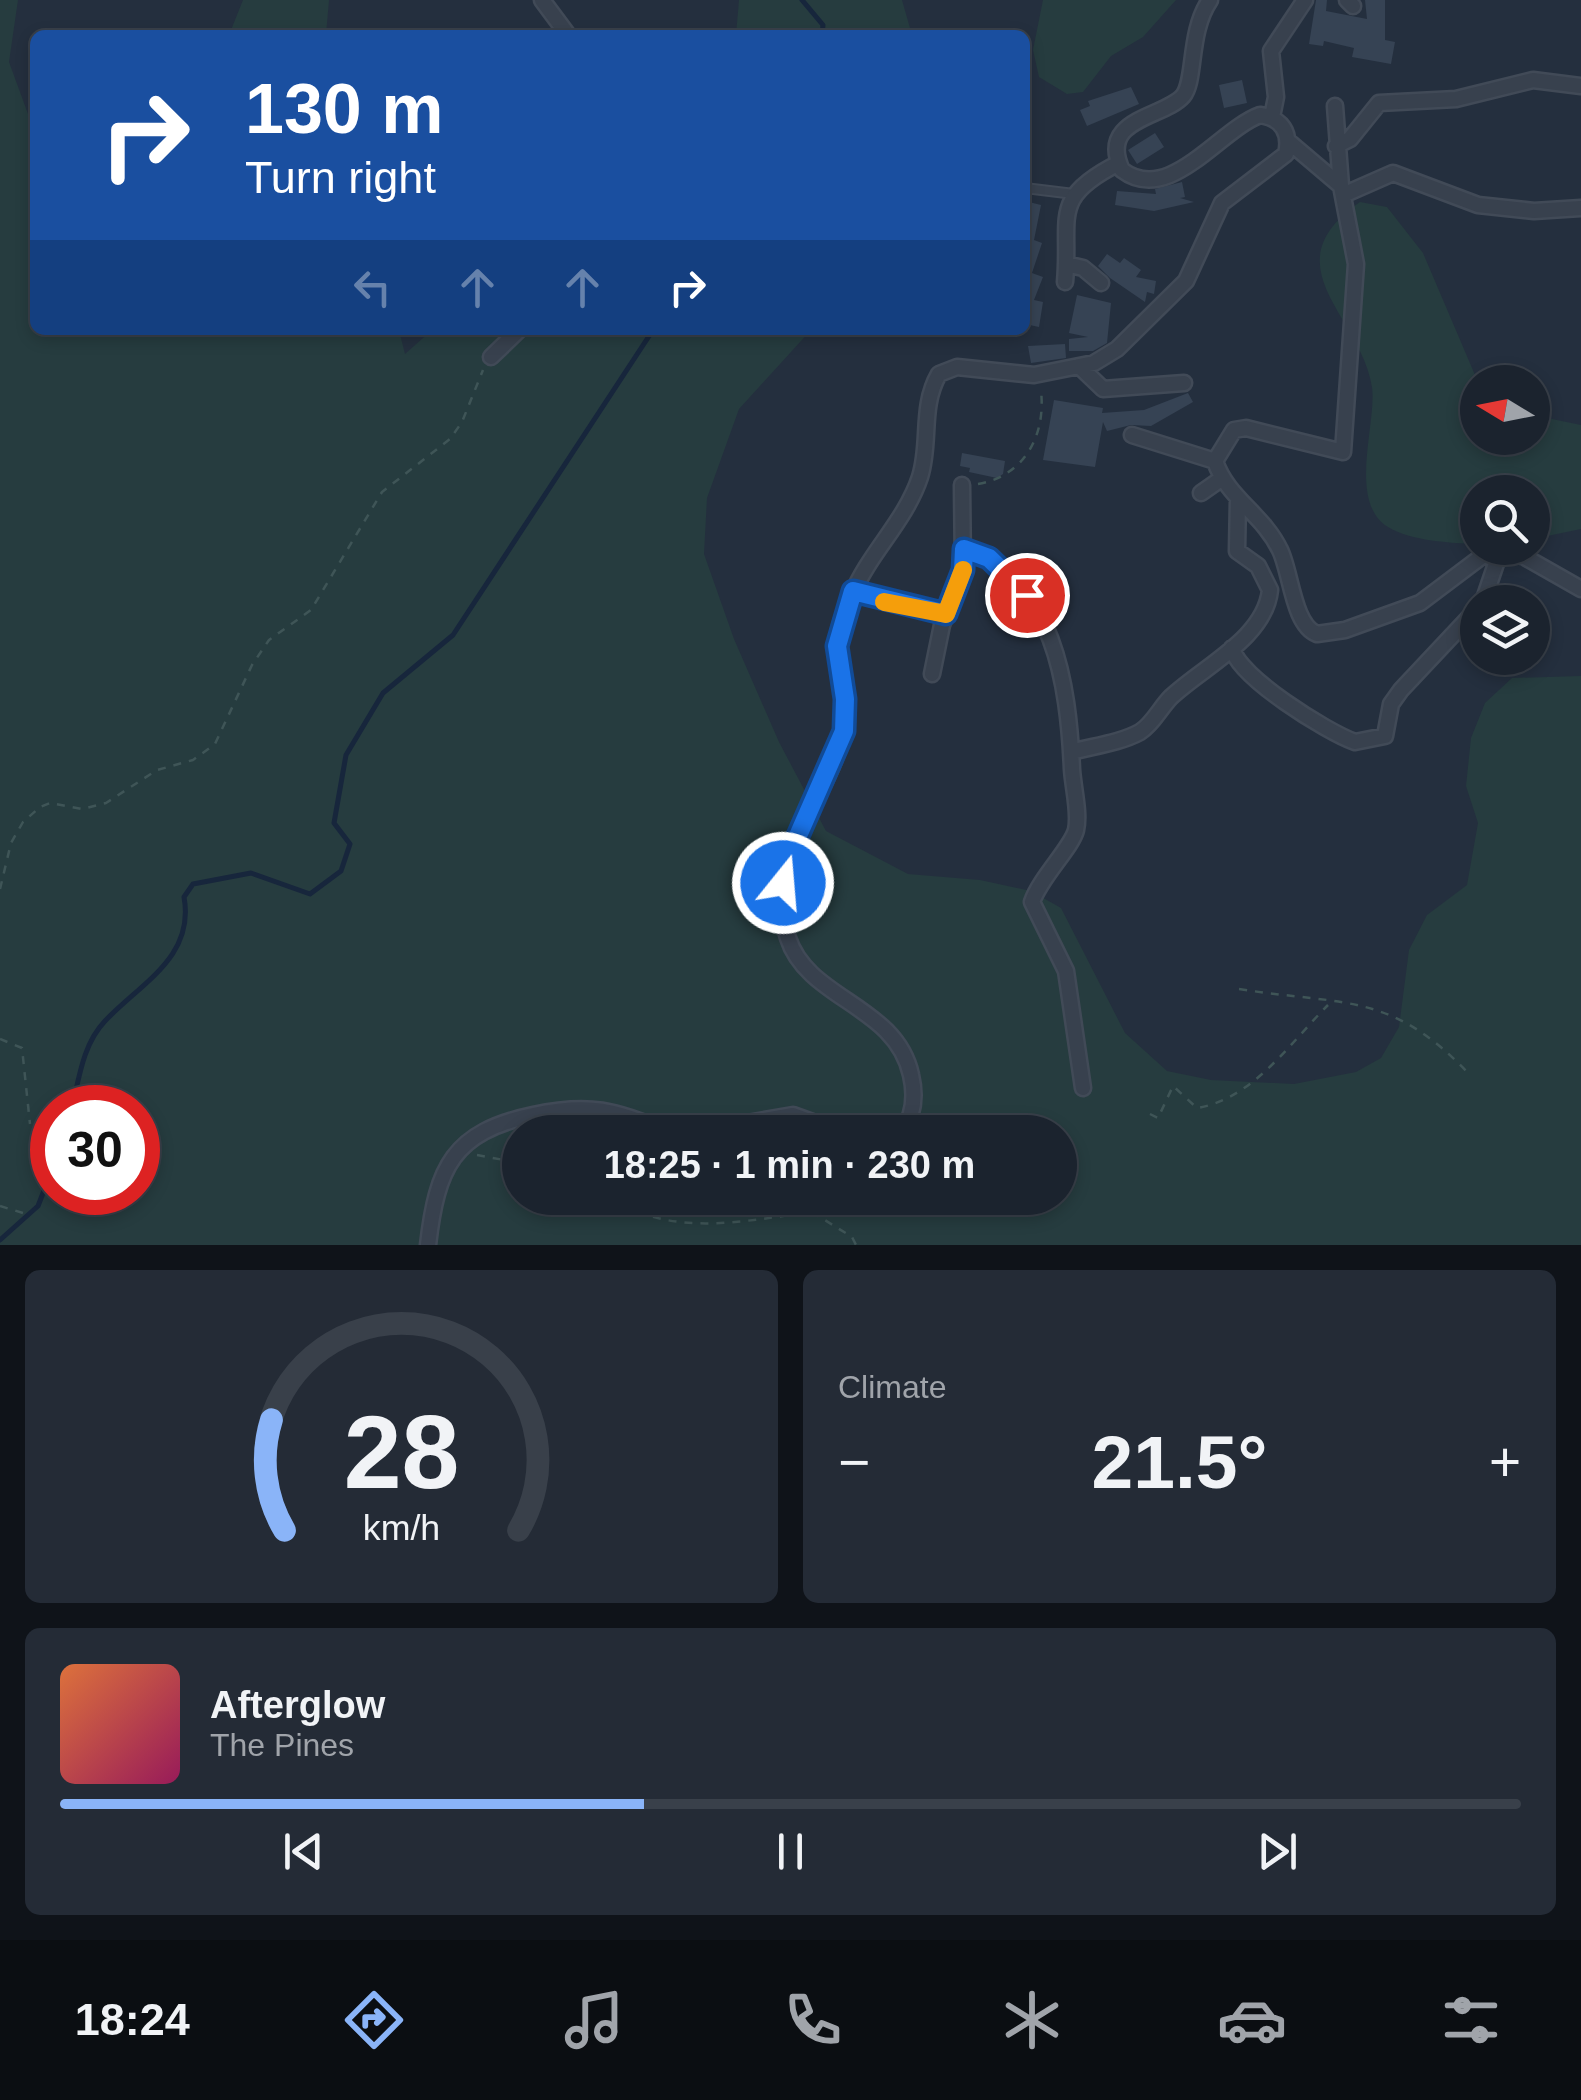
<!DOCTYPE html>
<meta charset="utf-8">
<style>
:root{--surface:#1b232e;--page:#242b36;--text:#f1f3f6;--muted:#a0a4aa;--line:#39404a;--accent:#8ab4f8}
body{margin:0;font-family:Helvetica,sans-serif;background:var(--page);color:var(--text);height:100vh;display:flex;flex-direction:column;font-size:38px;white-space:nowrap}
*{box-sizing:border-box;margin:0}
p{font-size:32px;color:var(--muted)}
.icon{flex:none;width:55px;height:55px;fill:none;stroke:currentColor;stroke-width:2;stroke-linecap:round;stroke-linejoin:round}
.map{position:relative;height:1245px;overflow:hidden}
.panel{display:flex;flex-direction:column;gap:25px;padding:25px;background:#0f1319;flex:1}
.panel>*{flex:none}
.banner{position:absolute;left:30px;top:30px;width:1000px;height:305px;border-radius:15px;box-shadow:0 5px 15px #0003,0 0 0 2px var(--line);background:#1a4fa0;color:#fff;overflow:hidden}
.needle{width:65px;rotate:280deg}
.tools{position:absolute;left:1460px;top:365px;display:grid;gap:20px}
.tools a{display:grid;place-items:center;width:90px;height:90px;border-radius:50%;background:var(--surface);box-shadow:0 5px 15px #0003,0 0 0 2px var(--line);font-size:50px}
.speed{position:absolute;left:30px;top:1085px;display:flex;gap:20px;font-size:50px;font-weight:700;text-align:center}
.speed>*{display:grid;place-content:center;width:130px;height:130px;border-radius:50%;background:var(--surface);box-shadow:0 5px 15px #0003,0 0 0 2px var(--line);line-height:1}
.speed .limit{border:15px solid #d22;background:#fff;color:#111}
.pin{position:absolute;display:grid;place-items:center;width:85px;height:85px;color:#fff;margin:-42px;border:5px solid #fff;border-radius:50%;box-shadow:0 2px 10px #0007}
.me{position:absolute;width:110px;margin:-55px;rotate:17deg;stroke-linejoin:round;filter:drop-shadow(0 0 8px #0008)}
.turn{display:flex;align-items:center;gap:35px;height:210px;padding:0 50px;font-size:45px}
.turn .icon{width:130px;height:130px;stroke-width:2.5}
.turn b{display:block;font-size:70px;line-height:85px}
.lanes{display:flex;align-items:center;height:95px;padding:0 50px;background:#0003;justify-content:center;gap:50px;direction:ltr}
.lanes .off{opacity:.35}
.big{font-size:75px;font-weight:700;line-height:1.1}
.panel .tile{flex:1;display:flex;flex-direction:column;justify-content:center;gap:15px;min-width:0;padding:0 35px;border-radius:15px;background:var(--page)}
.panel .dial{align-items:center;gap:0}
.dial svg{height:260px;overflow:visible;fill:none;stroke:var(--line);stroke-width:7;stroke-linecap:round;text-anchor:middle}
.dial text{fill:var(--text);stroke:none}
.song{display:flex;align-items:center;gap:30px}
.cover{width:120px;height:120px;border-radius:15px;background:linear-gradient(135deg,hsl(20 70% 55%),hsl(330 70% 35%))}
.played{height:10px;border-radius:5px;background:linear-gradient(90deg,var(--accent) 40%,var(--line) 40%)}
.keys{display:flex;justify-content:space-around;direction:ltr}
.heat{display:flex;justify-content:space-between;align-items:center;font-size:55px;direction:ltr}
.panel .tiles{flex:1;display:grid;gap:25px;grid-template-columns:1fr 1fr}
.tile:last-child{grid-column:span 2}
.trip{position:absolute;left:502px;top:1115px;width:575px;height:100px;border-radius:50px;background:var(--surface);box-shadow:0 5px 15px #0003,0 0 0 2px var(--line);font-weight:700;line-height:100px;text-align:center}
.menu{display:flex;height:160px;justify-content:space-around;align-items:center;background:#0b0e12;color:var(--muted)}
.menu .icon{width:70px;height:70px}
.menu .active{color:var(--accent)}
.menu b{font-size:45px;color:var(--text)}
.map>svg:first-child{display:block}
</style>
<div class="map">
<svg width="1581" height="1245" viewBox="0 0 1581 1245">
<rect width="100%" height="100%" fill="#242f3e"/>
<!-- green -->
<path fill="#263c3f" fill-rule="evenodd" d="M 0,0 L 18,0 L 9,62 L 35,133 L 35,330 L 399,330 L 405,354 L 432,330 L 811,330 L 739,409 L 707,498 L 704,554 L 734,639 L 779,742 L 826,831 L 908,874 L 980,880 L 1031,891 L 1061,908 L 1125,1033 L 1167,1071 L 1211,1080 L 1294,1084 L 1356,1072 L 1381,1058 L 1399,1027 L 1409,950 L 1427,915 L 1467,885 L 1478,823 L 1466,786 L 1471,738 L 1485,703 L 1512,678 L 1581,676 L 1581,1245 L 0,1245 ZM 52,1108 L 138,1108 L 138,1192 L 52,1192 ZM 520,1132 L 1060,1132 L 1060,1198 L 520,1198 Z
M 243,0 L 329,0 L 326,35 L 229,35 Z
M 739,0 L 902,0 L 912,35 L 736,35 Z
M 1043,0 L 1176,0 L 1143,37 L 1111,56 L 1083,92 L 1067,94 L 1039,77 L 1033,50 Z
M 1360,202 L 1387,207 L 1423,253 L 1478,382 L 1478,438 L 1532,438 L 1533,415 L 1581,425 L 1581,529 L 1533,539 L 1532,492 L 1478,492 L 1477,544 C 1451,543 1411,541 1388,527 C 1347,502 1377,423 1372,387 C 1361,315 1268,266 1360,202 Z"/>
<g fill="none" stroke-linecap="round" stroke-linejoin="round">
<!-- stream -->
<path stroke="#17263c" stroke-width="5" d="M 802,0 L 823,25 L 822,35
M 72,1108 C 79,1078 83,1044 105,1021 C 141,983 195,957 184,897 L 193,884 L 251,873 L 310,894 L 341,871 L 350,844 L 334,823 L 346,755 L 383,693 L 453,635 L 653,330
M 0,1240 L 38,1206 L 52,1170"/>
</g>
<!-- building -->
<path fill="#364354" d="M 1316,0 L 1327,0 L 1326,11 L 1367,19 L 1365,0 L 1385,0 L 1385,40 L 1395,42 L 1391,64 L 1352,57 L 1354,48 L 1324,41 L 1323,46 L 1309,44 Z
M 1242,80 L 1247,103 L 1224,108 L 1219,85 Z
M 1131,87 L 1139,104 L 1087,126 L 1080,110 L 1090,106 L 1088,101 Z
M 1155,133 L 1164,147 L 1137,164 L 1128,150 Z
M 1182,182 L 1185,197 L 1180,198 L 1194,202 L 1154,211 L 1115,205 L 1117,191 L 1156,194 L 1155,189 Z
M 1025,201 L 1041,205 L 1034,240 L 1042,243 L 1032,273 L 1043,277 L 1034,300 L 1043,302 L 1039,327 L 1025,324 Z
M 1107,254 L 1120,263 L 1124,258 L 1141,270 L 1136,277 L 1156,281 L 1154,294 L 1147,292 L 1145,302 L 1110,278 L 1098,266 Z
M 1077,295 L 1111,303 L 1107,343 L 1093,351 L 1069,351 L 1069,339 L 1088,337 L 1069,333 Z
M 1065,344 L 1066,358 L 1031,363 L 1028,346 Z
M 1188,393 L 1193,402 L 1151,426 L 1131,425 L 1107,431 L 1103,422 L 1095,467 L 1043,460 L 1054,400 L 1103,408 L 1102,413 L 1144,410 Z
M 962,453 L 1005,461 L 1003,474 L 997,478 L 969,472 L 970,468 L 960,466 Z"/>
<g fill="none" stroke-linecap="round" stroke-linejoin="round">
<!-- service casing -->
<g stroke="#414a57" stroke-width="12">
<path id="service" d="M 1025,188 L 1074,194"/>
</g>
<!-- minor casing -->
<g stroke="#414a57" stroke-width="19">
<path id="minor" d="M 542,0 L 568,35
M 1347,0 L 1353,6
M 1335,106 L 1341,186 L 1356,264 L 1343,452 L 1246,428 L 1234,430 L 1215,461 C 1227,498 1263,514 1280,550 C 1291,572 1293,625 1317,634 L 1345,630 L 1420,603 L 1489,551 L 1523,556 L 1581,589
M 1272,117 L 1276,97 L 1271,51 L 1305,0
M 1288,141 L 1341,186
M 1336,146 L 1350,139 L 1379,103 L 1456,99 L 1533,80 L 1581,86
M 1343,195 L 1393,173 L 1478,205 L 1534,211 L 1581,208
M 1066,264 L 1083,268 L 1101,283
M 1065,282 C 1071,217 1049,198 1119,163
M 491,357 L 519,330
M 1079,366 L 1103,389 L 1184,383
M 1132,435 L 1215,461
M 1201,493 L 1221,479
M 964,549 C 1055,582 1068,684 1072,769 C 1073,787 1080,813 1076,830 C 1072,847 1040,878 1032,902 L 1066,971 L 1083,1088
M 853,591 L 946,614
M 1483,602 L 1500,552
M 1232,648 C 1238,677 1327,732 1355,742 L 1385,736 L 1391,704 L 1401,690 L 1478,608
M 932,674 L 942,625 L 963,570 L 962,485
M 1071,752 C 1093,746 1120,743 1140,732 C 1153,724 1160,708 1171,697 C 1204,666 1265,638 1270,590 L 1258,566 L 1237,551 L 1238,499
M 696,1132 L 793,1115 L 840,1132
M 902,1132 C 914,1115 916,1096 911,1075 C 896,1005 808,1000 788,938 C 762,860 828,801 844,730 C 850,701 837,675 837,646 C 837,629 845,611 852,595 C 869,553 905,522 920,477 C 931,442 920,407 939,374 L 957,367 L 1034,375 L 1094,363 L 1117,349 L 1186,281 L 1222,203 L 1286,154 C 1291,133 1282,118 1260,115 C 1219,130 1169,206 1122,170 C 1097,118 1164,118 1183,96 C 1196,81 1188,32 1210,0
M 428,1245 C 437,1167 453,1132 533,1115 C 590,1103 615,1110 667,1132"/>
</g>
<!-- path -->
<path stroke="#3f5557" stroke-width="2.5" stroke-dasharray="8 8" stroke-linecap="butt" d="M 978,484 C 1024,476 1046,436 1041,391
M 0,889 L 11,843 L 23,822 L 40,807 L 50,803 L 82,809 L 106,803 L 157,770 L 193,760 L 215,744 L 252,665 L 269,640 L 311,610 L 382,492 L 450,439 L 462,422 L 483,370
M 1239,989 C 1346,1006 1391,991 1471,1076
M 0,1039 L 22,1048 L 30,1124
M 1150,1114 L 1158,1118 L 1173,1086 L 1197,1108 C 1253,1099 1290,1043 1328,1005
M 477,1155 L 520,1163
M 609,1198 C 675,1238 741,1221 812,1212 L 852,1237 L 856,1245
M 0,1206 L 23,1213"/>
<!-- service -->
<use href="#service" stroke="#38414e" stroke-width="8"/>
<!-- minor -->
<use href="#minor" stroke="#38414e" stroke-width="14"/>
</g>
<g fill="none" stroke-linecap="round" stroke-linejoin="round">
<!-- route casing -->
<g stroke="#114b97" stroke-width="25">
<path id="route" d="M 783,883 L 790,854 L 844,731 L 845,699 L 837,646 L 853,591 L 946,614 L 963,570 L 964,549 L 989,558 L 1027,595"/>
</g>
<!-- route -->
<use href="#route" stroke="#1a73e8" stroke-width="18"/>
<!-- slow -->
<path stroke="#f59e0b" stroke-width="18" d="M 884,602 L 946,614 L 963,570"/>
</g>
</svg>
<div class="tools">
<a><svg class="needle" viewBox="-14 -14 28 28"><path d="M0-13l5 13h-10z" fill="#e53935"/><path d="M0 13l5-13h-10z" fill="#a0a4aa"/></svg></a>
<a><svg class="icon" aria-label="search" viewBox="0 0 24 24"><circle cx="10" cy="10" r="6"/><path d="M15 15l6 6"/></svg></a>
<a><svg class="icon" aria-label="layers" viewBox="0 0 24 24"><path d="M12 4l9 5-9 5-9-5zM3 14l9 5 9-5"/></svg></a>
</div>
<div class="speed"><div class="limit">30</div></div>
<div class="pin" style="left:1027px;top:595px;background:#d93025"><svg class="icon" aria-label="arrive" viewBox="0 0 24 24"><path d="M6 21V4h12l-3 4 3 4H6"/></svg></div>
<svg class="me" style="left:783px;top:883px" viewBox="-20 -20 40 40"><circle r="17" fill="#1a73e8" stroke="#fff" stroke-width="3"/><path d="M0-11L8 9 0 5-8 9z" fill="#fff"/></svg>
<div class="trip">18:25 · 1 min · 230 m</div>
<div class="banner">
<div class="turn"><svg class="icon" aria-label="right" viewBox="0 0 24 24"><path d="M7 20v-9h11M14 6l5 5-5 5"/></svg><div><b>130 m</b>Turn right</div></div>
<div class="lanes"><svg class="icon off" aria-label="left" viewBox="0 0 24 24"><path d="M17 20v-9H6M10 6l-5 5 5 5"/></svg><svg class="icon off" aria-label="ahead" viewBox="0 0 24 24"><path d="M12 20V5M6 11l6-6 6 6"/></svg><svg class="icon off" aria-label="ahead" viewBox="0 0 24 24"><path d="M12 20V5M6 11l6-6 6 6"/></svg><svg class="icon" aria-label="right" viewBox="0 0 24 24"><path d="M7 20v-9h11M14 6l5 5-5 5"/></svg></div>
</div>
</div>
<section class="panel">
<div class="tiles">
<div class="tile dial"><svg viewBox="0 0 100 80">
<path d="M14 69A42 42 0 1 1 86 69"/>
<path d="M14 69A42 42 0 0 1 10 35" stroke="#8ab4f8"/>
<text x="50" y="56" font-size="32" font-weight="700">28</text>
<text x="50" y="72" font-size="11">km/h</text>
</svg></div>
<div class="tile"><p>Climate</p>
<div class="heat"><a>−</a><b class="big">21.5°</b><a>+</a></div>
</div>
<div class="tile">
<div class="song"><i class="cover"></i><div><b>Afterglow</b><p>The Pines</p></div></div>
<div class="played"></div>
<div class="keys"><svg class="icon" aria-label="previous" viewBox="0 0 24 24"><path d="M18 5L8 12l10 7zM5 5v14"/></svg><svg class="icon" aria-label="pause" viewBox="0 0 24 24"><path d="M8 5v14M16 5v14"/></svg><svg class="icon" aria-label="next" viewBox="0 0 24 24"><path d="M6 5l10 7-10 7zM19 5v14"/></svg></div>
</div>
</div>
</section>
<nav class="menu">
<b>18:24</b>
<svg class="icon active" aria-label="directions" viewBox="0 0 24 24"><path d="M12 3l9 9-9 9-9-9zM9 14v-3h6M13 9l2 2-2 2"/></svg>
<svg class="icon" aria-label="music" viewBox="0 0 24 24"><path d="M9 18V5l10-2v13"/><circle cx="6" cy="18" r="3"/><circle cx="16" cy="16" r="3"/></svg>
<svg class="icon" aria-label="phone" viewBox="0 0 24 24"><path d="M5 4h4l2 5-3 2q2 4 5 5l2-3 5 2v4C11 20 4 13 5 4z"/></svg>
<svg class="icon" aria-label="climate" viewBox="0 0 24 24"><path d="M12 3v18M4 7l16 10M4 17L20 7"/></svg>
<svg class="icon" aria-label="car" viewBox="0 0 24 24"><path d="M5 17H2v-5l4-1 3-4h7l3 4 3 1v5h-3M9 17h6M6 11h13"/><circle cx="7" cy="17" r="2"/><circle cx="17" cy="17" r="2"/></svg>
<svg class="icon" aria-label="filters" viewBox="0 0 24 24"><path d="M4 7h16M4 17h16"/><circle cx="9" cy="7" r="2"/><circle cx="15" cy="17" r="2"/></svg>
</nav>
